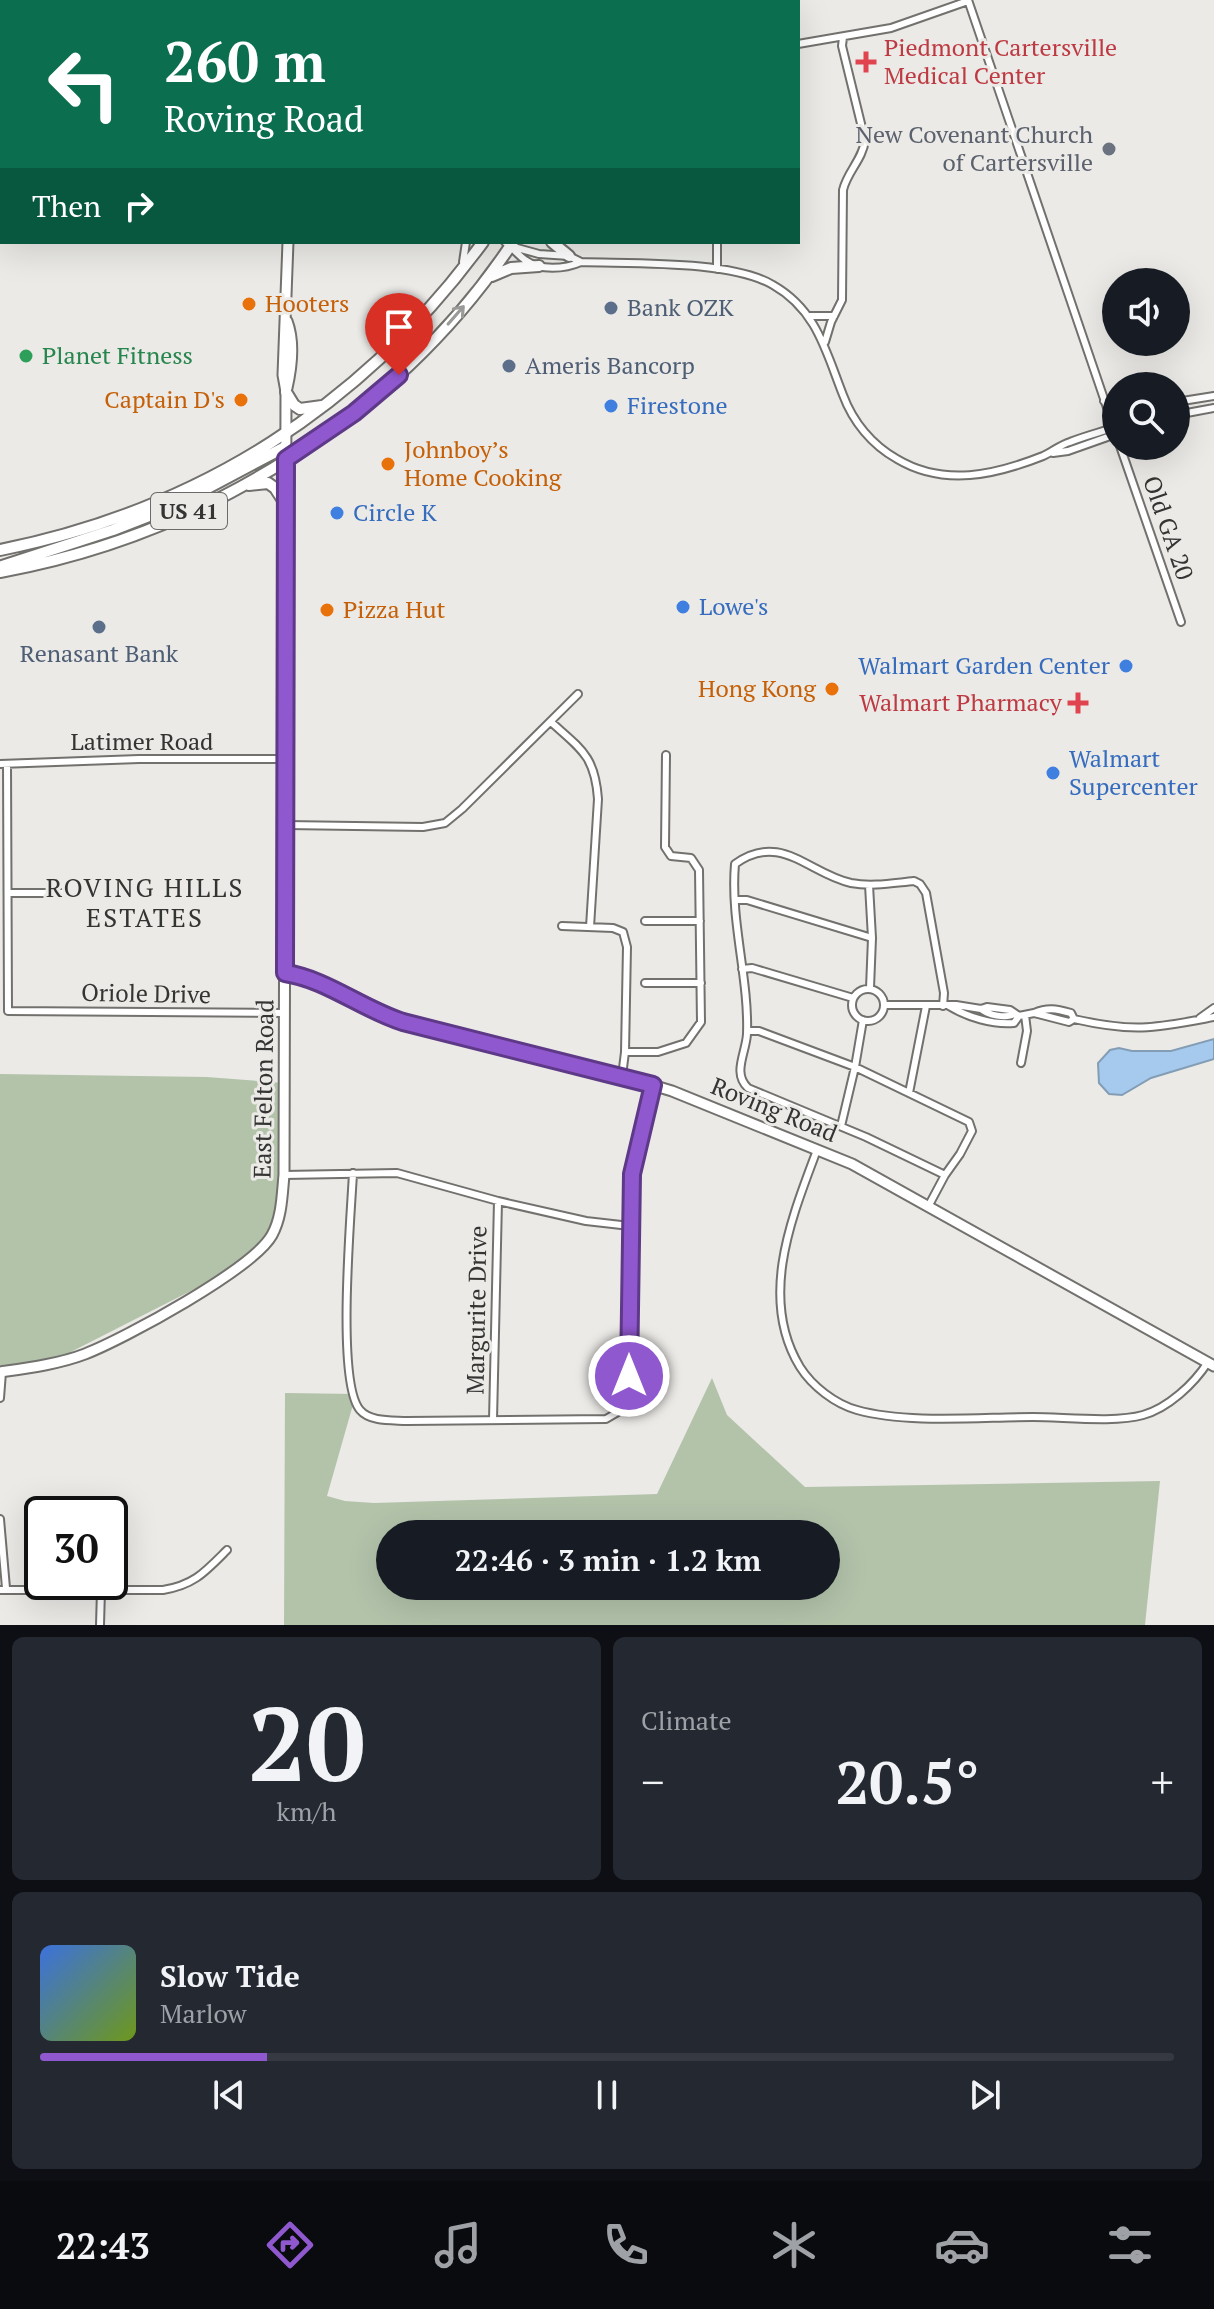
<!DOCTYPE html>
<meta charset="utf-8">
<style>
:root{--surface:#171b24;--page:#242831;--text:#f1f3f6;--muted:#9ea1a6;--line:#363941;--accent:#9058cf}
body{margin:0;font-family:"PT Serif",serif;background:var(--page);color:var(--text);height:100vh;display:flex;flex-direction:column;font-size:30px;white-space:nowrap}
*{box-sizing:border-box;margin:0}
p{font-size:26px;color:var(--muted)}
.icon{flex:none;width:44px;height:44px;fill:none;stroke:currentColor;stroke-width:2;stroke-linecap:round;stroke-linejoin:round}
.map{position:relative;height:1625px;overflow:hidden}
.sheet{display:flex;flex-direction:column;gap:12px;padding:12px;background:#0d0f14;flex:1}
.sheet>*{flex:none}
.banner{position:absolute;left:0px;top:0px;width:800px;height:244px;box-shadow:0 8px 32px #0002;background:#0b6e4f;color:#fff;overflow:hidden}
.fabs{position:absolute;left:1102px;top:268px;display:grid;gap:16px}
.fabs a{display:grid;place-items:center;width:88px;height:88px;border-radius:50%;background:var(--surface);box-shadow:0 8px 32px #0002;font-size:40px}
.speed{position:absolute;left:24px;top:1496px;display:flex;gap:16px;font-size:40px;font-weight:700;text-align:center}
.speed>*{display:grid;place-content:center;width:104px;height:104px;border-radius:50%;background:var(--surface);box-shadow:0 8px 32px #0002;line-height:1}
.speed .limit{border:4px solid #111;border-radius:12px;background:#fff;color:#111}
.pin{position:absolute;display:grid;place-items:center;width:68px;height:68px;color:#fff;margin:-82px -34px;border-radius:50% 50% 50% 0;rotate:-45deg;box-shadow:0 0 8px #0007}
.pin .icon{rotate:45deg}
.me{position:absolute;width:88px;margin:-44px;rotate:0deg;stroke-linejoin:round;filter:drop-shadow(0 0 6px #0008)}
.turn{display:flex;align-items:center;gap:28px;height:168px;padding:0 32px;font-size:36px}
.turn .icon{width:104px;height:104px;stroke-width:2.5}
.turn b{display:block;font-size:56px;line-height:68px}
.then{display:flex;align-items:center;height:76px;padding:0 32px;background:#0003;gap:16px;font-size:30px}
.big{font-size:60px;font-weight:800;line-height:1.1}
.sheet .widget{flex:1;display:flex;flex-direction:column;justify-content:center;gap:12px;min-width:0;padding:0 28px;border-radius:12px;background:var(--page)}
.sheet .dial{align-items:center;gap:0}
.dial b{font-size:104px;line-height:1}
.song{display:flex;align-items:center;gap:24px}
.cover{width:96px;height:96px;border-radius:12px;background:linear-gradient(135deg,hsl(220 70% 55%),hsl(80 70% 35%))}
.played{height:8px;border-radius:4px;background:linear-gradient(90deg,var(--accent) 20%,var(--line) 20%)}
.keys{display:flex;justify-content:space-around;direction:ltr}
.heat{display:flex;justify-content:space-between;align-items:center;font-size:44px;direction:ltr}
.sheet .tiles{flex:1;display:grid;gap:12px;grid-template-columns:1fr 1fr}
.widget:last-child{grid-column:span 2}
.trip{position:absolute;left:376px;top:1520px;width:464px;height:80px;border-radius:40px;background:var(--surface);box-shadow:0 8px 32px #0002;font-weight:800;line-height:80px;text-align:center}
.menu{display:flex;height:128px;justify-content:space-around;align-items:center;background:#090b0e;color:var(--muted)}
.menu .icon{width:56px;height:56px}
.menu .active{color:var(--accent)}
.menu b{font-size:36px;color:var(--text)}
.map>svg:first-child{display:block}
</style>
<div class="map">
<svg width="1214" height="1625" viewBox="0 0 1214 1625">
<rect width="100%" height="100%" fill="#ebeae7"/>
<!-- green -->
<path fill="#b3c3aa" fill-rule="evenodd" d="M 0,1074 L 207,1077 L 284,1083 L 284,1175 L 274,1229 L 261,1248 L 230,1271 L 57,1359 L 0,1372 Z
M 712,1378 L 727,1415 L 805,1487 L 1160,1481 L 1145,1625 L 284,1625 L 285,1393 L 356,1394 L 327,1496 L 345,1501 L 374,1503 L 657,1494 ZM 390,1534 L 826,1534 L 826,1586 L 390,1586 Z"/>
<!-- water -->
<path fill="#a5caed" stroke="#839db5" stroke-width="2" d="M 1214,1039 L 1214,1059 L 1151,1078 L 1122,1095 L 1109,1094 L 1099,1083 L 1098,1063 L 1110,1050 L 1119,1048 L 1132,1051 L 1171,1051 Z"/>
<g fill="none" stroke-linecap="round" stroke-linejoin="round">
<!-- stream -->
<path stroke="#839db5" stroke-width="2" d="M 0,39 L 2,40"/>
<!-- street casing -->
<g stroke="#72716e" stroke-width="10">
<path id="street" d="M 968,0 L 1116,434
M 798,44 L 891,28 L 968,1
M 0,201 L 2,201
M 505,242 C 512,247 517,254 525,260 C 540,271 565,269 581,262
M 510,246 L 539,254 L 569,256 L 581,262 C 632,264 731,260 773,285 C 817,310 826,352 843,395 C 853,422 872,445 897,459 C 944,487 995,475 1043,456 C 1052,452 1060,445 1070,442 C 1085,436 1101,432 1116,427
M 463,262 L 466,242
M 717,269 L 717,242
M 810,316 L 834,316
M 825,342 L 831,322 L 842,300 L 843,190 C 847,172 863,159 865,140 L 842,46 L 843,37
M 1104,401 L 1116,409
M 1176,402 L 1214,396
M 1176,415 L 1214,408
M 1120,446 L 1181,622
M 1053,453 L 1068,451 L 1116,434
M 551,722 C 581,749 595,756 598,799 L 590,927
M 0,764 L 139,759 L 285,759
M 7,764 L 8,1011 L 284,1013
M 286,825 L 423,827 L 445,823 L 462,809 L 578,694
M 869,885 L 872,938
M 9,893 L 62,893
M 736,900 L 747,900 L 872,938 L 870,988
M 645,921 L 700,921
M 562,926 L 613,928 L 623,932 L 627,947 L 625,1052 L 622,1076
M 742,969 L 752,968 L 853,998
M 645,983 L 701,983
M852 1005a16 16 0 1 1 32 0a16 16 0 1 1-32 0Z
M 884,1005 L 956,1005 L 981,1009 L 987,1007 L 1010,1010 L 1019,1016
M 949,1006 C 967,1017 993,1025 1014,1023 L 1019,1016 L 1034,1013
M 981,1009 C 988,1015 1006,1019 1014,1014
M 1200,1018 L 1214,1008
M 1074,1019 L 1071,1013 C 1056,1009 1048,1007 1034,1013 L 1069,1022 L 1074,1019 C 1135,1033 1155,1028 1214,1017
M 747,1031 L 759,1031 L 855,1067 L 969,1122 L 972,1131 L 960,1154 L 945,1175
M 625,1052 L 658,1052 L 686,1043 L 701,1022 L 699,870 L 691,858 L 671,856 L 665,847 L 666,755
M 1021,1063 L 1027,1031 L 1025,1015
M 909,1093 L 926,1006
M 841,1126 L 855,1067 L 863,1020
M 817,1150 C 792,1217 758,1298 800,1367 C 812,1386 835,1404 857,1410 C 907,1424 981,1417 1033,1417 C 1064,1417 1115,1423 1143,1415 C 1168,1408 1194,1384 1208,1362
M 353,1173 C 351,1215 336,1382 360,1410 C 370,1422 392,1420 407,1421 L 606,1419 L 618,1412 L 628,1388 L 632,1174 L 653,1085
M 284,1175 L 397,1173 L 498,1201 L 586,1221 L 630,1226
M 929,1205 L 945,1175 L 866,1137 L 748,1088 C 732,1073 746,1053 747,1034 C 749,978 730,921 735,864 C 781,831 809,874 851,883 C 872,887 893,883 914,881 L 920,884 L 926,893 L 944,993 L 943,1006
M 0,1398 L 2,1372
M 493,1420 L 498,1201
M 0,1519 L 6,1588
M 0,1590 L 163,1590 C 194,1585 205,1572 227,1550
M 100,1625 L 101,1590"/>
</g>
<!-- secondary casing -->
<g stroke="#72716e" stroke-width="13">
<path id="secondary" d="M 291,0 L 291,2
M 287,388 C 292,366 295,342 287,321
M 285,973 L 318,982 L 370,1010 L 403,1022 L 622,1076 L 672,1091 L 852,1164 L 1214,1366
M 0,1372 C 28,1368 59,1364 85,1354 C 124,1339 253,1269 272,1235 C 282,1217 282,1195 284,1175 L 286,392 L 283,375 L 288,242"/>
</g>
<!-- primary casing -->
<g stroke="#72716e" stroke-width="14">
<path id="primary" d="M 603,2 L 603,0
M 617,2 L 618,0
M 629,2 L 630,0
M 552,242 L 569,256
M 492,276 L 511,268 L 539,266
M 286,392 L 294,405 L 300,409 L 322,406
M 249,485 L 268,483 L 275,488 L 286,505
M 0,550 C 199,510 363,406 483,242
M 2,566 L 113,530 L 172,507 L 285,447
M 0,572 C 204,535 398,415 513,242"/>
</g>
<!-- street -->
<use href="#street" stroke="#fff" stroke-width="6"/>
<!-- secondary -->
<use href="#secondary" stroke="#fff" stroke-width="9"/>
<!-- primary -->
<use href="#primary" stroke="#fff" stroke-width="10"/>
</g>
<!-- one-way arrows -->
<defs><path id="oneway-shaft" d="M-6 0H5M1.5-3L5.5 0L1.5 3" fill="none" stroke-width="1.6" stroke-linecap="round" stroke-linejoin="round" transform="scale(2)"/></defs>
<use stroke="#9a9a99" href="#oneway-shaft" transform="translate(456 315) rotate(-49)"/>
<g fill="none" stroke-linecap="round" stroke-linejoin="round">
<!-- route casing -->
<g stroke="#5e3987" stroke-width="20">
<path id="route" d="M 399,375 L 354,413 L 286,459 L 285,973 C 326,979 362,1009 403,1022 L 653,1085 L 632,1174 L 629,1376"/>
</g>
<!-- route -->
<use href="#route" stroke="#9058cf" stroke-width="14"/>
</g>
<!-- markers -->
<g fill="#e0444e" stroke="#ebeae7" stroke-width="3">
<path d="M862 50h8v8h8v8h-8v8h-8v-8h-8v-8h8z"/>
<path d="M1074 691h8v8h8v8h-8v8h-8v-8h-8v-8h8z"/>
</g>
<circle fill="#6b7280" stroke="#ebeae7" stroke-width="3" cx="1109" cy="149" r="8"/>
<g fill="#e8710a" stroke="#ebeae7" stroke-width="3">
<circle cx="249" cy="304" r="8"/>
<circle cx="241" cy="400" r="8"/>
<circle cx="388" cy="464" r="8"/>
<circle cx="327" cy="610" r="8"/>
<circle cx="832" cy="689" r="8"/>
</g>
<g fill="#5c6f8a" stroke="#ebeae7" stroke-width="3">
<circle cx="611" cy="308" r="8"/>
<circle cx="509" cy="366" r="8"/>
<circle cx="99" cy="627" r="8"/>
</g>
<circle fill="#2e9e5b" stroke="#ebeae7" stroke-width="3" cx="26" cy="356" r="8"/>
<g fill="#3f7fe0" stroke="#ebeae7" stroke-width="3">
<circle cx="611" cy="406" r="8"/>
<circle cx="337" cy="513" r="8"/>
<circle cx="683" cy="607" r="8"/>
<circle cx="1126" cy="666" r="8"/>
<circle cx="1053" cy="773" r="8"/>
</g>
<g text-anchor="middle" stroke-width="6" stroke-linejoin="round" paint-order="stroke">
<!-- shield labels -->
<rect fill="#ebeae7" stroke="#6b6b69" stroke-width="2" x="151" y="493" width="76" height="36" rx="6"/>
<g font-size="22" font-weight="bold" fill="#343433">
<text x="189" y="519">US 41</text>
</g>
<!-- health labels -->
<g font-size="24" fill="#be3a42" stroke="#ebeae7" text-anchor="start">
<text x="884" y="56">Piedmont Cartersville<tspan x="884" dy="28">Medical Center</tspan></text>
<text x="1062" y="711" text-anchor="end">Walmart Pharmacy</text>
</g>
<!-- worship labels -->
<g font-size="24" fill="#5b616d" stroke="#ebeae7" text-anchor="end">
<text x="1093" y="143">New Covenant Church<tspan x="1093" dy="28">of Cartersville</tspan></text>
</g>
<!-- food labels -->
<g font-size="24" fill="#c56008" stroke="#ebeae7" text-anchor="start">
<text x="265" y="312">Hooters</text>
<text x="225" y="408" text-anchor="end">Captain D's</text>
<text x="404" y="458">Johnboy’s<tspan x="404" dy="28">Home Cooking</tspan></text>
<text x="343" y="618">Pizza Hut</text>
<text x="816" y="697" text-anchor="end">Hong Kong</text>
</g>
<!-- service labels -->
<g font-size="24" fill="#4e5e75" stroke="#ebeae7" text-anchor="start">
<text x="627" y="316">Bank OZK</text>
<text x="525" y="374">Ameris Bancorp</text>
<text x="99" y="662" text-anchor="middle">Renasant Bank</text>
</g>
<!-- leisure labels -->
<g font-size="24" fill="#27864d" stroke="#ebeae7" text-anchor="start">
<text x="42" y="364">Planet Fitness</text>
</g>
<!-- shop labels -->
<g font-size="24" fill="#366cbe" stroke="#ebeae7" text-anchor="start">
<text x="627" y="414">Firestone</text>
<text x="353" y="521">Circle K</text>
<text x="699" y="615">Lowe's</text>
<text x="1110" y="674" text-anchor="end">Walmart Garden Center</text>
<text x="1069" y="767">Walmart<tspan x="1069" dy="28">Supercenter</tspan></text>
</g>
<!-- street labels -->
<g font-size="24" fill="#343433" stroke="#ebeae7">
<text transform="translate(1168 528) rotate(71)" y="8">Old GA 20</text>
<text x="142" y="750">Latimer Road</text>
<text transform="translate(146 994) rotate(1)" y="8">Oriole Drive</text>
<text transform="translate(264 1089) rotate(-89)" y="8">East Felton Road</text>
<text transform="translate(774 1110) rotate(22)" y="8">Roving Road</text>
<text transform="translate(477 1310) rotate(-89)" y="8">Margurite Drive</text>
</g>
<!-- neighbourhood labels -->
<g font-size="26" letter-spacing="2" fill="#343433" stroke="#ebeae7">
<text x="145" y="897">ROVING HILLS<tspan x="145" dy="30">ESTATES</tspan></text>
</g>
</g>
</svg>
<div class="fabs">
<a><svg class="icon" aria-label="sound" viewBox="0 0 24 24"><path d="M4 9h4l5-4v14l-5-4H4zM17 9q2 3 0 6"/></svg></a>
<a><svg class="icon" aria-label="search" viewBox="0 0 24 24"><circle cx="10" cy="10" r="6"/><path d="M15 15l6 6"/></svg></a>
</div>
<div class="speed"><div class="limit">30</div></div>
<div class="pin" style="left:399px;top:375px;background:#d93025"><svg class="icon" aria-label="arrive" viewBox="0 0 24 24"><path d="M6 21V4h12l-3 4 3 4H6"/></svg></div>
<svg class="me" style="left:629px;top:1376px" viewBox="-20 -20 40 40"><circle r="17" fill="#9058cf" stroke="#fff" stroke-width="3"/><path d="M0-11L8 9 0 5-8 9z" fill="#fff"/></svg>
<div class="trip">22:46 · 3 min · 1.2 km</div>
<div class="banner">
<div class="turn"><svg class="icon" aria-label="left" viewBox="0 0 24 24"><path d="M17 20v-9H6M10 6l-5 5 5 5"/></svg><div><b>260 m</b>Roving Road</div></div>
<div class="then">Then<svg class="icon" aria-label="right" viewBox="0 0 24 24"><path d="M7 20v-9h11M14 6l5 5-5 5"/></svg></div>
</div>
</div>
<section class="sheet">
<div class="tiles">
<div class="widget dial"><b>20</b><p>km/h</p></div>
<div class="widget"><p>Climate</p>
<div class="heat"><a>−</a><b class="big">20.5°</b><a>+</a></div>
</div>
<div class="widget">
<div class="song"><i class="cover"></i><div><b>Slow Tide</b><p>Marlow</p></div></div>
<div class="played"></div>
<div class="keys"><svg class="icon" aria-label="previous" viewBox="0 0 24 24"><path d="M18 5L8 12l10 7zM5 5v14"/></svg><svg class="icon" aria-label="pause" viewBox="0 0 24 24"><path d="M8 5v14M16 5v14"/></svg><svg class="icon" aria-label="next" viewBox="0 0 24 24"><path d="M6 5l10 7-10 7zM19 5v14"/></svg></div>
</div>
</div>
</section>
<nav class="menu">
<b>22:43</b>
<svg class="icon active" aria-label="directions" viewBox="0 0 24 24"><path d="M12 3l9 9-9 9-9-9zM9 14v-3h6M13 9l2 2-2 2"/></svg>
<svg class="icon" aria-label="music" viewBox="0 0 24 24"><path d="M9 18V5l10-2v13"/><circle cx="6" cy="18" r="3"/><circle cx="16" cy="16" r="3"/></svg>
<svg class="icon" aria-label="phone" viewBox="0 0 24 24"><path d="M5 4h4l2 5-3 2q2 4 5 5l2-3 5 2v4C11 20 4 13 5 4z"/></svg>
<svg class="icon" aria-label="climate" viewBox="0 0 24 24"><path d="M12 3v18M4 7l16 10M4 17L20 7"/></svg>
<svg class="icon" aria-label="car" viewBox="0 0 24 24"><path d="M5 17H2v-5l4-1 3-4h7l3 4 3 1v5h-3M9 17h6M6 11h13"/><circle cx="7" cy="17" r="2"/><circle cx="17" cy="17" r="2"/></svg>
<svg class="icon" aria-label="filters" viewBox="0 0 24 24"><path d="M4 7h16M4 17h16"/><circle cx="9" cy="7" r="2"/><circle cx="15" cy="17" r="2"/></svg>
</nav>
